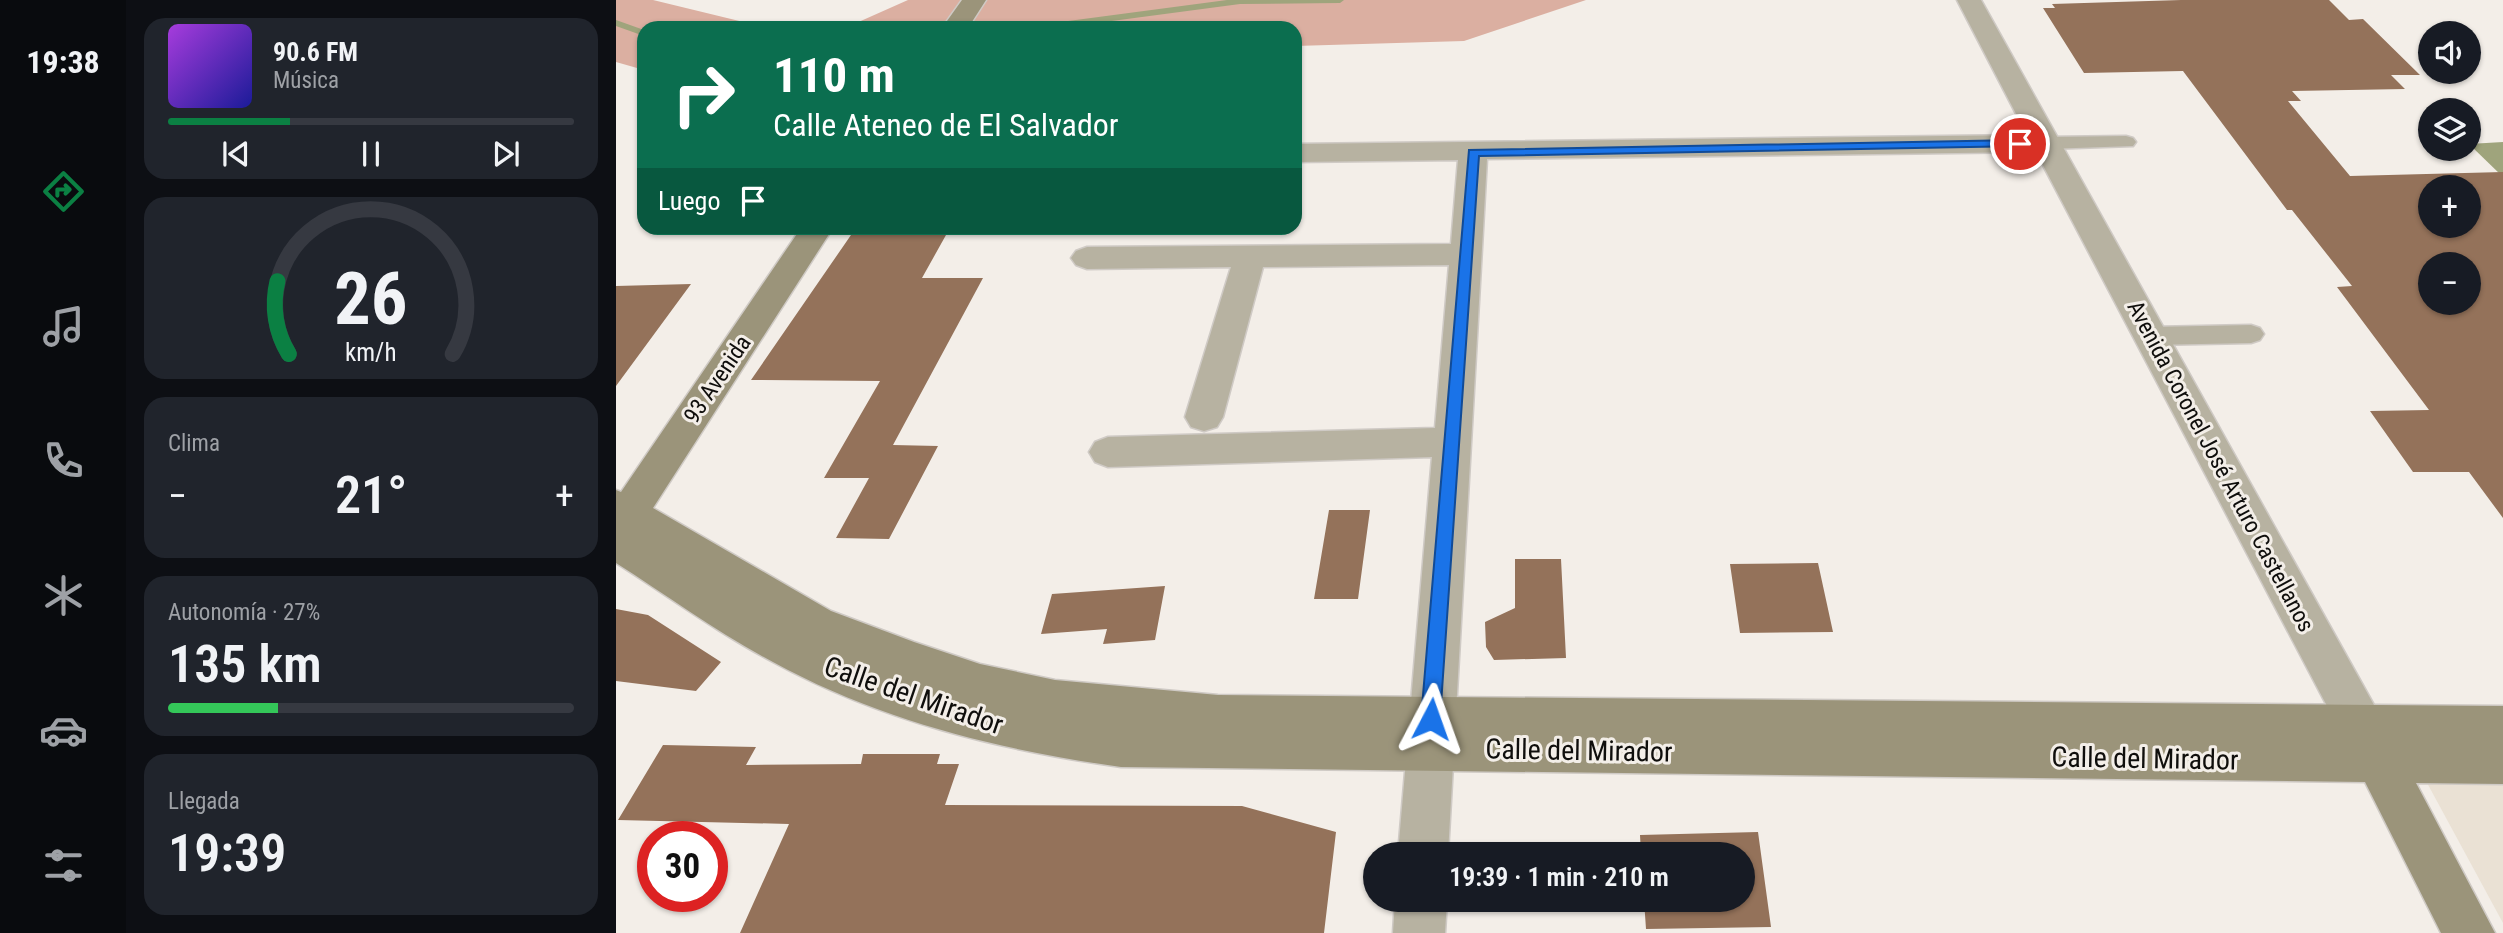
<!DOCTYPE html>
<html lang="es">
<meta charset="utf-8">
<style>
:root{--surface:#171b24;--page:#20242c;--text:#f1f3f6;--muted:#9ea1a6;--line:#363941;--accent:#0b8043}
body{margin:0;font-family:"Roboto Condensed",sans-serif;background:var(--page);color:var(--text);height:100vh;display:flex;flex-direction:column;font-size:26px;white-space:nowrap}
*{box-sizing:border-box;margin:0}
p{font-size:23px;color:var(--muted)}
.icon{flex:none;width:38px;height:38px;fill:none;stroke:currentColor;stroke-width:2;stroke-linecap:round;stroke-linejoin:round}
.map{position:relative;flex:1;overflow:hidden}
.details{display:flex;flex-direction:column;gap:18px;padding:18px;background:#0d0f14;width:490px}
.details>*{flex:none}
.guide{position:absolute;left:21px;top:21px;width:665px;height:214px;border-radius:21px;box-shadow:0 2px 5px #0004;background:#0b6e4f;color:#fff;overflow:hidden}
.fabs{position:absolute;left:1802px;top:21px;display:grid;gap:14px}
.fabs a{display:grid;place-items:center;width:63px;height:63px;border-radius:50%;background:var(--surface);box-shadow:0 2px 5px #0004;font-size:35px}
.speed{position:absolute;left:21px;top:821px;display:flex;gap:14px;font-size:35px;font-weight:700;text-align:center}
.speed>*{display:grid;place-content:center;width:91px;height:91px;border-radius:50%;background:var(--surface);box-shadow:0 2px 5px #0004;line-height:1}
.speed .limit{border:10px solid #d22;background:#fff;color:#111}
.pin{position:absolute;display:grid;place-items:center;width:60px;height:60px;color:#fff;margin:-30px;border:4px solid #fff;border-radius:50%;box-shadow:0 2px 7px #0007}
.me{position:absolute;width:77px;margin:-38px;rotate:4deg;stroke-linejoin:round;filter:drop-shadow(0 0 5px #0008)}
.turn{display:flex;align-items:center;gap:24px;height:147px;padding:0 21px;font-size:32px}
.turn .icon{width:91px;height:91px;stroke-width:2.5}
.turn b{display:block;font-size:49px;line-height:60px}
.then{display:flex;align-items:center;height:66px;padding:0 21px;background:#0003;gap:14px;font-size:26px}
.big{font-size:52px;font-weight:600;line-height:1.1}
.details .card{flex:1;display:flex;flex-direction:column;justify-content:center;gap:10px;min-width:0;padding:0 24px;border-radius:21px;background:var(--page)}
.details .dial{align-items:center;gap:0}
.dial svg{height:182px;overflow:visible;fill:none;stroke:var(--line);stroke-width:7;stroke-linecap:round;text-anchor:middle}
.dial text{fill:var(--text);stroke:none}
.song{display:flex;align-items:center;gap:21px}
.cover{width:84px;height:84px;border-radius:10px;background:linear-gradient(135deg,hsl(280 70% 55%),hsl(240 70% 35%))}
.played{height:7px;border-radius:4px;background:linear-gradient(90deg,var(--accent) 30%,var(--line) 30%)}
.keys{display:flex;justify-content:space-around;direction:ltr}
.heat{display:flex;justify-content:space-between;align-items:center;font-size:38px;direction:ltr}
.charge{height:10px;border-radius:5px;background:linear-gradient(90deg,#34c759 27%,var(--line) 0)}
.trip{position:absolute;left:747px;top:842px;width:392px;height:70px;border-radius:35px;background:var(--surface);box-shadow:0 2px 5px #0004;font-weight:600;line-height:70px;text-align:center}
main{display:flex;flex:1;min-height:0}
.tabs{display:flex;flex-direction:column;width:126px;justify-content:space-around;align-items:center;background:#090b0e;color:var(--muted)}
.tabs .icon{width:49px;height:49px}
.tabs .active{color:var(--accent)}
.tabs b{font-size:32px;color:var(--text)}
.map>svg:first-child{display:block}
</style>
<main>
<nav class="tabs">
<b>19:38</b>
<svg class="icon active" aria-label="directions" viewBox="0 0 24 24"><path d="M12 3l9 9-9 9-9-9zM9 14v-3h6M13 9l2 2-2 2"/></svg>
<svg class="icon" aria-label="music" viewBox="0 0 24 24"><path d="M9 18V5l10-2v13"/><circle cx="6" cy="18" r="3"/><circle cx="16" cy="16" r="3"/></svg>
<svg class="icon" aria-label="phone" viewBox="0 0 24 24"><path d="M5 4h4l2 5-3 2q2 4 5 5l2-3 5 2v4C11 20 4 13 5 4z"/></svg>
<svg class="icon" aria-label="climate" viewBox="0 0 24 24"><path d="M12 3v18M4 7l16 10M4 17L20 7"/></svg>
<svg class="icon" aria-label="car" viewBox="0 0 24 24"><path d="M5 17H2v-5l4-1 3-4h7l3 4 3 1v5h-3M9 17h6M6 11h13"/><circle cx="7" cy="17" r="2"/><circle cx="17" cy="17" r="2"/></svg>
<svg class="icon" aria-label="filters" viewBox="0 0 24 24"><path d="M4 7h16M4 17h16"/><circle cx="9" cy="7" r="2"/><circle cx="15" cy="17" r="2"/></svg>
</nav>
<section class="details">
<div class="card">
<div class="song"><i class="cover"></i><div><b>90.6 FM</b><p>Música</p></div></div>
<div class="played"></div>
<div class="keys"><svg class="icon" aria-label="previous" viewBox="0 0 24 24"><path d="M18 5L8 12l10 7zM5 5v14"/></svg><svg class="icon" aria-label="pause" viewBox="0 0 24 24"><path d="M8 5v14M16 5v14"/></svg><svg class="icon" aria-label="next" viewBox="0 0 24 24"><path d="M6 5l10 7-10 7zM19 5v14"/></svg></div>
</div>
<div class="card dial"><svg viewBox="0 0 100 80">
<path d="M14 69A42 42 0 1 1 86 69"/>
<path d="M14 69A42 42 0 0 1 9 37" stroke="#0b8043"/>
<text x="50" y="56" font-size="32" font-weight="700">26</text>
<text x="50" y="72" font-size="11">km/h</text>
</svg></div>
<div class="card"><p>Clima</p>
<div class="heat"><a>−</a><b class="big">21°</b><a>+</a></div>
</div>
<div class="card"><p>Autonomía · 27%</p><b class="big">135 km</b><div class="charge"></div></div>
<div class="card"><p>Llegada</p><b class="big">19:39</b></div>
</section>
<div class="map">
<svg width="1887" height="933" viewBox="0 0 1887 933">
<rect width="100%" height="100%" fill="#f3eee8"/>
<!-- built -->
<path fill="#eae1d4" d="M 1810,781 L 1887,781 L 1887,923 Z"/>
<!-- forest -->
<path fill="#dbafa1" d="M 0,0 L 37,0 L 152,28 L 28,28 L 28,70 L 0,62 Z
M 292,0 L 970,0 L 848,41 L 679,46 L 679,28 L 229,28 Z"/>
<!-- water -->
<path fill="#9fa47c" d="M 1887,142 L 1887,177 L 1853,144 Z"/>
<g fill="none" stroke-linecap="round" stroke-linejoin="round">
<!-- stream -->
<path fill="#9fa47c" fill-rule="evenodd" d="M 611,0 L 728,0 L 724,3 L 624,4 L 443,28 L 417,28 L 422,25 Z
M 0,20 L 28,30 L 28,36 L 0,26 Z"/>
</g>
<!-- building -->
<path fill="#94725a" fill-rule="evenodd" d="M 1565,0 L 1713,0 L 1733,20 L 1747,19 L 1804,75 L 1775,75 L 1789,89 L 1676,91 L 1685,101 L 1672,101 L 1734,176 L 1887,172 L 1887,518 L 1853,472 L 1797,472 L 1754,411 L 1813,410 L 1721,287 L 1736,286 L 1676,210 L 1671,210 L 1567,71 L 1468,73 L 1427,8 L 1439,8 L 1436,4 ZM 1815,187 L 1853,187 L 1853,226 L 1815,226 ZM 1815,264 L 1853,264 L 1853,303 L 1815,303 Z
M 235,235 L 330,235 L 306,278 L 367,278 L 277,445 L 322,446 L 273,539 L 220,538 L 253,478 L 208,478 L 264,381 L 135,380 Z
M 75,284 L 0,386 L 0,286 Z
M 713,510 L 754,510 L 742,599 L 698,599 Z
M 899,559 L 945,559 L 950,658 L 878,660 L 870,647 L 869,622 L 899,608 Z
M 1202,563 L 1217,632 L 1124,633 L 1114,564 Z
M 549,586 L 539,640 L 487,644 L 491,629 L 425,634 L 436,594 Z
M 0,609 L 32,615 L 105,662 L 80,691 L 0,681 Z
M 47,745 L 140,747 L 130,765 L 245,764 L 247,754 L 324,754 L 321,764 L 343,764 L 329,805 L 626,806 L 720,832 L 708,933 L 124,933 L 173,824 L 2,820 Z
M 1142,832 L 1155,927 L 1030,929 L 1028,900 L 1127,900 L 1127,854 L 1025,854 L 1024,835 Z"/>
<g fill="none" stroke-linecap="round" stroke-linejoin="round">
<!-- lane casing -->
<g stroke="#cfcac5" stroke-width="3">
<path id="lane" d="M 1510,136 L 1517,138 L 1520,142 L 1517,146 L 1431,149 L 1421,143 L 1431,137 Z
M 1635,325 L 1644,328 L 1648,334 L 1644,340 L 1635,343 L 1535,345 L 1526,342 L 1522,336 L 1526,330 L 1535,327 Z"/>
</g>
<!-- street casing -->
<g stroke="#cfcac5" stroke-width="3">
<path id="street" d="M 1341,0 L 1365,0 L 1763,714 L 1770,729 L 1763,744 L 1747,751 L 1731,744 L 1420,152 L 871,159 L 832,854 L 782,854 L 816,457 L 492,467 L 479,462 L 473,452 L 479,442 L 492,437 L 819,428 L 833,265 L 647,267 L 607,417 L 601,427 L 588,431 L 575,427 L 569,417 L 615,267 L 471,269 L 460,265 L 455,258 L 460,251 L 471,247 L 835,244 L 842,160 L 679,162 L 679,144 L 1411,135 Z
M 779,900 L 831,900 L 829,933 L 777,933 Z"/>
</g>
<!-- secondary casing -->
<g stroke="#cfcac5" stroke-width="3">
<path id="secondary" d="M 346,0 L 370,0 L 352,28 L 326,28 Z
M 185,228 L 217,228 L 37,508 L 215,611 L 298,642 L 364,664 L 439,680 L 602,695 L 1887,706 L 1887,784 L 1800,783 L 1879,933 L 1825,933 L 1749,782 L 505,767 C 384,750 265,721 157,662 C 102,633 52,596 0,563 L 0,490 L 5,492 Z"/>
</g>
<!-- lane -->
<use href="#lane" fill="#b7b2a1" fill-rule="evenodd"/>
<!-- street -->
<use href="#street" fill="#b7b2a1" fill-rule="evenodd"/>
<!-- secondary -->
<use href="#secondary" fill="#9b947a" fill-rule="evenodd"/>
</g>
<!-- route -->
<path fill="#1a73e8" stroke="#114b97" stroke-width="2" d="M 1404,140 L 1409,144 L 1408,146 L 863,156 L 824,719 L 821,725 L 815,728 L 808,725 L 805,719 L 853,150 Z"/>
<g text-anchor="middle" stroke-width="6" stroke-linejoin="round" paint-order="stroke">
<!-- street labels -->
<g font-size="23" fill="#0f0e0c" stroke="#f3eee8">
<text transform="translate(101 379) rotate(-56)" y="8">93 Avenida</text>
<text transform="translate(1605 466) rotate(62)" y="8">Avenida Coronel José Arturo Castellanos</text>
</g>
<!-- near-street labels -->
<g font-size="28" fill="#0f0e0c" stroke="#f3eee8">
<text transform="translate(298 695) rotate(19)" y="10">Calle del Mirador</text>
<text transform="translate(963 750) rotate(1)" y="10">Calle del Mirador</text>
<text transform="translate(1529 758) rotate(1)" y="10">Calle del Mirador</text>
</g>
</g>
</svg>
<div class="fabs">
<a><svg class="icon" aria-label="sound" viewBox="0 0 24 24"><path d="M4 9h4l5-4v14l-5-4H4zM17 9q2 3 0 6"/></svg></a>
<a><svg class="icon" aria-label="layers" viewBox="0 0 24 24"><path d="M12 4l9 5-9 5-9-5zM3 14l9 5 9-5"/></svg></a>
<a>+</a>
<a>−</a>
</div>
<div class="speed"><div class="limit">30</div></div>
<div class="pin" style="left:1404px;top:144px;background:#d93025"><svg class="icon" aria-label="arrive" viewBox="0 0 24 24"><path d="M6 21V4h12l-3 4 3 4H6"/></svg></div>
<svg class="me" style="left:815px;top:719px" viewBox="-20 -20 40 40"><path d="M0-17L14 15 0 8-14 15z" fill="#1a73e8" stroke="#fff" stroke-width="4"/></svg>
<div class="trip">19:39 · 1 min · 210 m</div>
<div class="guide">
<div class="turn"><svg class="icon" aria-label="right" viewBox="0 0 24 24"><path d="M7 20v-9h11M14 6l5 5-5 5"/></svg><div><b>110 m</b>Calle Ateneo de El Salvador</div></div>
<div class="then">Luego<svg class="icon" aria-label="arrive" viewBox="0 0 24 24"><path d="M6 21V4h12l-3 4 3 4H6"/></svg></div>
</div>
</div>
</main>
